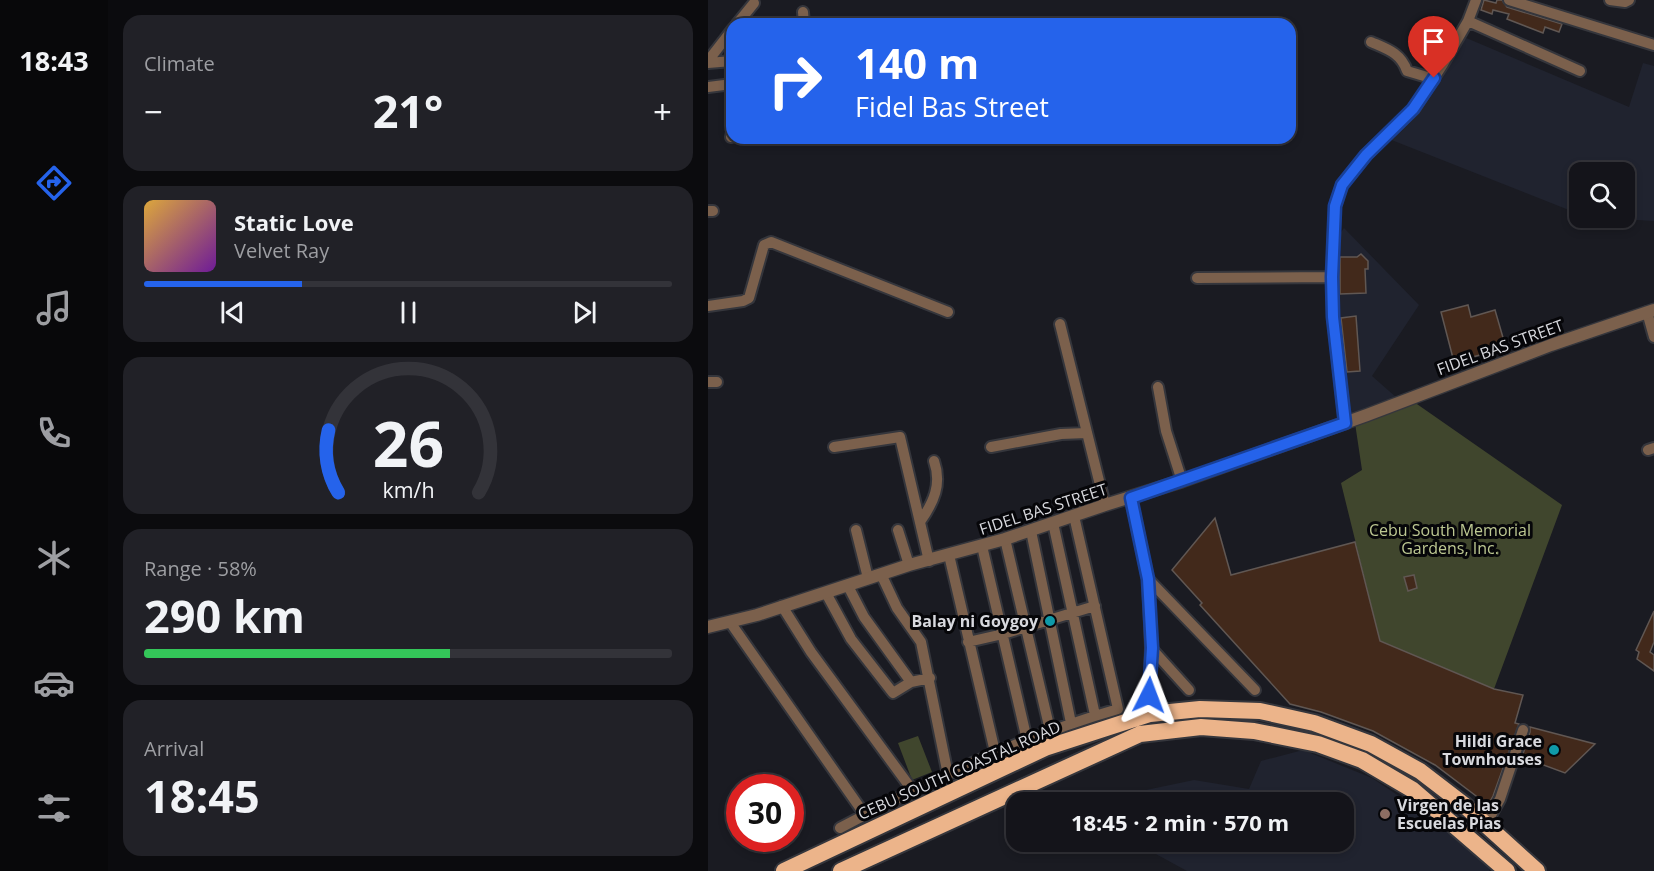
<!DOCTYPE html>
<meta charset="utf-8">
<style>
:root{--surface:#14141a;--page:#212127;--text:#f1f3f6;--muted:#9d9ea2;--line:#333339;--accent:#2563eb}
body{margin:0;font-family:"Open Sans",sans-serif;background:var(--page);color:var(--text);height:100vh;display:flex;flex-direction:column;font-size:22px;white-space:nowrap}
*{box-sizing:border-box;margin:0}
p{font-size:20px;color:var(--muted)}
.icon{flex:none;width:33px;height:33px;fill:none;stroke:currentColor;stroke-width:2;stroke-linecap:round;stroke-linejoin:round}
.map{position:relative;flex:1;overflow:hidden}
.drawer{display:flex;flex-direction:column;gap:15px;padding:15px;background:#0b0b0e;width:600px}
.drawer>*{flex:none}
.banner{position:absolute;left:18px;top:18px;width:570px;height:126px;border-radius:18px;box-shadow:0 3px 9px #0003,0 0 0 2px var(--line);background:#2563eb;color:#fff;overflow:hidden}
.buttons{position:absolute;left:861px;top:162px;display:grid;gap:12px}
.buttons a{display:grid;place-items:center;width:66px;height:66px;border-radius:12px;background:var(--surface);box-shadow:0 3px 9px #0003,0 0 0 2px var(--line);font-size:30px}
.speed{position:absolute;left:18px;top:774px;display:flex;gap:12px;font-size:30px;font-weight:700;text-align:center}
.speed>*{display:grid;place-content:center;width:78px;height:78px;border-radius:50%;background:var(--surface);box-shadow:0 3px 9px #0003,0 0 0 2px var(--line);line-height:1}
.speed .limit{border:9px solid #d22;background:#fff;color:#111}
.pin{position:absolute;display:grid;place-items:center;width:51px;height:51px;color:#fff;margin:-62px -26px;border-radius:50% 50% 50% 0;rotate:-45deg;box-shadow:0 0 6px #0007}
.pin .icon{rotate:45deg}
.me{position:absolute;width:66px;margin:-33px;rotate:3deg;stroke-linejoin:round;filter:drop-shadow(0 0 4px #0008)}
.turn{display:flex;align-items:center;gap:21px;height:126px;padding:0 30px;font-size:27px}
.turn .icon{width:78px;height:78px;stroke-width:2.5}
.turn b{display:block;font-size:42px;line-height:51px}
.big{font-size:45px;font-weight:700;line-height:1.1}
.drawer .card{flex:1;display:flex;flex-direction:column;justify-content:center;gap:9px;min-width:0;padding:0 21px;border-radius:18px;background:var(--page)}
.drawer .dial{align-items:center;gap:0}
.dial svg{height:156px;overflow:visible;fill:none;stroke:var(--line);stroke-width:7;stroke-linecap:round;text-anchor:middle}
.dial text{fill:var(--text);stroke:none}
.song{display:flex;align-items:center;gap:18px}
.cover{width:72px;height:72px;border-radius:9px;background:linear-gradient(135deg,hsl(40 70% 55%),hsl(280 70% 35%))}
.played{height:6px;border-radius:3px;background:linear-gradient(90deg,var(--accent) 30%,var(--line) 30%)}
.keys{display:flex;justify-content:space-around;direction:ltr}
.heat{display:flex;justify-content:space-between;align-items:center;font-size:33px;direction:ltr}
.charge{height:9px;border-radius:4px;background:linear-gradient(90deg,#34c759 58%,var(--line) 0)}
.trip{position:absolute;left:298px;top:792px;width:348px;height:60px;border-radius:18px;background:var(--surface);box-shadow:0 3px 9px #0003,0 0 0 2px var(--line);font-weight:700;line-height:60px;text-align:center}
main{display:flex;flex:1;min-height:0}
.tabs{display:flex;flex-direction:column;width:108px;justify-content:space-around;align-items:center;background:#08080a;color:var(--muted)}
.tabs .icon{width:42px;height:42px}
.tabs .selected{color:var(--accent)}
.tabs b{font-size:27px;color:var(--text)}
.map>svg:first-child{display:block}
</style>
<main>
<nav class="tabs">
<b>18:43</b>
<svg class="icon selected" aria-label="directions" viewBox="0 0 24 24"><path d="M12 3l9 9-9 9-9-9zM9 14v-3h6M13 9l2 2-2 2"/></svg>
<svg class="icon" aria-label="music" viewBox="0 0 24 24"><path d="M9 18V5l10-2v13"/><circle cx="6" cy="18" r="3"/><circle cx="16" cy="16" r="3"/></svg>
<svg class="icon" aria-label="phone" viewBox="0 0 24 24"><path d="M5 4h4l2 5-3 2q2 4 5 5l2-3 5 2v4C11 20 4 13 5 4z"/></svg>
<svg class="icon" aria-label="climate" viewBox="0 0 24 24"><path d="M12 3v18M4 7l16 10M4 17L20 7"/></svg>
<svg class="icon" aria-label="car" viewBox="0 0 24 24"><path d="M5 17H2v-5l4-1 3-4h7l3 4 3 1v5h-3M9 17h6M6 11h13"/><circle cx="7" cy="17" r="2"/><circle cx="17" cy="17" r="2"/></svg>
<svg class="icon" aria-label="filters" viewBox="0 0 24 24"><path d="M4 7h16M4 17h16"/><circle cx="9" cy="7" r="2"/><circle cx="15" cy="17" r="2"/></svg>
</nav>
<section class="drawer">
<div class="card"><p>Climate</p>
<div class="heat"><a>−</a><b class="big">21°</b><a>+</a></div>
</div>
<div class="card">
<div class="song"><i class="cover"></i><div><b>Static Love</b><p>Velvet Ray</p></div></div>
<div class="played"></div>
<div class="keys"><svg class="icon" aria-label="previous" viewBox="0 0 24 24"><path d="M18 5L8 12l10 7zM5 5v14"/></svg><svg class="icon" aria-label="pause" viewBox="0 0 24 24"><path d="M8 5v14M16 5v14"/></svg><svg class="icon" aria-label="next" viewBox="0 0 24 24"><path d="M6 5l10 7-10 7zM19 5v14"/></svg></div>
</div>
<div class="card dial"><svg viewBox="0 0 100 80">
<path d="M14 69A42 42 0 1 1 86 69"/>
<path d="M14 69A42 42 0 0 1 9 37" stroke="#2563eb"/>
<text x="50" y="56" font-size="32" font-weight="700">26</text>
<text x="50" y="72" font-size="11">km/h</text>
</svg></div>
<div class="card"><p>Range · 58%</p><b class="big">290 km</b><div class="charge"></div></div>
<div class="card"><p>Arrival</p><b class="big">18:45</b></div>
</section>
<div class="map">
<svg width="946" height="871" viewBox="0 0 946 871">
<rect width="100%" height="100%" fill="#1a1b22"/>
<!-- built -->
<path fill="#20232f" d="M 756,37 L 921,107 L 935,63 L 946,66 L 946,221 L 896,218 L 916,218 L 916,172 L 872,172 L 871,214 L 681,139 L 734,77 Z
M 636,228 L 711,305 L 664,376 L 689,398 L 638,417 L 630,333 L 629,238 Z
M 595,750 L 664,778 L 734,825 L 782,869 L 781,871 L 479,871 L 426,842 L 636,842 L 636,802 L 424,802 L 438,790 L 486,780 L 541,789 L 553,761 Z"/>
<!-- green -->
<path fill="#40462d" d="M 706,402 L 854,505 L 786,689 L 672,641 L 633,483 L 654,470 L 647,423 Z
M 210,736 L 224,772 L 204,780 L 190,743 Z"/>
<!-- building -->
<path fill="#42291b" stroke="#605753" stroke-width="1.5" d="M 776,0 L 788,3 L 789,0 L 794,0 L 799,7 L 854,24 L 851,32 L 837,27 L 835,33 L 799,19 L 801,14 L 785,10 L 784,14 L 773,10 Z
M 653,254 L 660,261 L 660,269 L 657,269 L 658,293 L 632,294 L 632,257 L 649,257 Z
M 760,305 L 763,317 L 787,310 L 798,348 L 746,362 L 733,312 Z
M 648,316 L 652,371 L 639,372 L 633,318 Z
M 507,518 L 523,575 L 647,542 L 672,641 L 786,689 L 815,695 L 807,723 L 811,724 L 785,796 L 780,805 L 727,765 L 665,731 L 613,712 L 582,704 L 492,605 L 494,603 L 464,570 Z
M 706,575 L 709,588 L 700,591 L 696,577 Z
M 946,611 L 946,642 L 942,652 L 946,655 L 946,671 L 929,659 L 931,652 L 928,650 Z
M 822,727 L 887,744 L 857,773 L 814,757 L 822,732 Z"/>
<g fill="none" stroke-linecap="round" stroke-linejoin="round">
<!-- minor casing -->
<g stroke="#35363c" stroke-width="14">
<path id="minor" d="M 801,0 L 946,45
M 902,0 L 917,2 L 921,0
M 95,12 L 96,24
M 760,21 L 872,71
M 29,24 L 46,3
M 663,42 C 679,49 693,53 699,71 L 726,79
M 0,61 L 24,30
M 0,63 L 24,61
M 0,87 L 24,84
M 23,137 L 24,132
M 0,211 L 5,211
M 489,278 L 624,277
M 0,306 L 35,301 L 41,298 L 56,245 L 63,242 L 240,312
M 939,312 L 946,337
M 352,324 L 397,505
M 0,382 L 9,382
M 450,387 L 458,431 L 474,481
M 637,423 L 625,317 L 624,277 L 627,206 L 634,185 L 658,155 L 706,109 L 735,64 L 760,21 L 768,0
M 126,447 L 192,437 L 221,561
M 283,447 L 353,434 L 379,433
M 940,450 L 946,448
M 423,498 L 440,579 L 443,648 L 441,695
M 212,522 C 226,502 234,484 226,461
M 345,523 L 387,715
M 148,530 L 160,578
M 190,530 L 201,565
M 323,531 L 363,723
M 297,539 L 342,730
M 274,546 L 319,740
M 241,555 L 287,752
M 173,574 L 189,608 L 213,642 L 240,775
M 440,579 L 547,690
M 140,586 L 156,617 L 203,682 L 222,678
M 118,593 L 143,639 L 185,693 L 203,682
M 74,606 L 103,652 L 205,791
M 22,622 L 157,815
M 260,642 L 295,634 L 387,606
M 443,648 L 481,690
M 778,824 L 792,799 L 815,730
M 132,828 C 221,781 313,737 410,709 L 366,516"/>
</g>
<!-- tertiary casing -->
<g stroke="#35363c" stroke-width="15">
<path id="tertiary" d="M 0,627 L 49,615 L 201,565 L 297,539 L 397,505 L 474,481 L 659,415 L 843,345 L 946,310"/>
</g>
<!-- trunk casing -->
<g stroke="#35363c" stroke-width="20">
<path id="trunk" d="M 76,871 L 337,748 L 442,714 L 492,709 L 552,711 L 606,723 L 663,744 L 712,771 L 755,804 L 829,871
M 133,871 L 432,734 L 493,727 L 546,731 L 610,744 L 654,760 L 705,790 L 799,871"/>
</g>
<!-- minor -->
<use href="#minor" stroke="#7b604c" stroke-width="10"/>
<!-- tertiary -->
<use href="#tertiary" stroke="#7b604c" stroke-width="12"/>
<!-- trunk -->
<use href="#trunk" stroke="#ecb48a" stroke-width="16"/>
</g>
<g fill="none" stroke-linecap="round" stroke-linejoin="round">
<!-- route casing -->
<g stroke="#184099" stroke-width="15">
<path id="route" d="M 441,695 L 444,648 L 440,579 L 423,498 L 637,423 L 625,317 L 624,277 L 627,206 L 634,185 L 658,155 L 705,109 L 726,78"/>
</g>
<!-- route -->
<use href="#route" stroke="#2563eb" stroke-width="10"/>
</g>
<!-- markers -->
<g fill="#0f9aa8" stroke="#060609" stroke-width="2">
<circle cx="342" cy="621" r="6"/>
<circle cx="846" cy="750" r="6"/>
</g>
<circle fill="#8d6e63" stroke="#060609" stroke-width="2" cx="677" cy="814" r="6"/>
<g text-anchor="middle" stroke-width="6" stroke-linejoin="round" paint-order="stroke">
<!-- street labels -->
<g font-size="16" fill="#d8d9de" stroke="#060609">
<text transform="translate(792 347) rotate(-20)" y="6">FIDEL BAS STREET</text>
<text transform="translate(335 509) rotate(-18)" y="6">FIDEL BAS STREET</text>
<text transform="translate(251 770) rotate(-24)" y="6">CEBU SOUTH COASTAL ROAD</text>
</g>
<!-- park labels -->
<g font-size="16" fill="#bdc892" stroke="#060609">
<text x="742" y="536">Cebu South Memorial<tspan x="742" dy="18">Gardens, Inc.</tspan></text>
</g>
<!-- poi labels -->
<g font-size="16" font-weight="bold" fill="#d8d9de" stroke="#060609" text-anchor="end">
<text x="330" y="627">Balay ni Goygoy</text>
<text x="834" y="747">Hildi Grace<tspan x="834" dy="18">Townhouses</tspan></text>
<text x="689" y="811" text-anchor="start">Virgen de las<tspan x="689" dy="18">Escuelas Pias</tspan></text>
</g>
</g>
</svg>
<div class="buttons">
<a><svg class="icon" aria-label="search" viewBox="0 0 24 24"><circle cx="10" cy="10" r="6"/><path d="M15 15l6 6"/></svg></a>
</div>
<div class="speed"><div class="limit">30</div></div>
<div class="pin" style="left:726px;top:78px;background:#d93025"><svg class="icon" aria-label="arrive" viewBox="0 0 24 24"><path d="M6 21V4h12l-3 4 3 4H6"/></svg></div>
<svg class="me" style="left:441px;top:695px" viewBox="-20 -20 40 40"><path d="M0-17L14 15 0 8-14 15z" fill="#2563eb" stroke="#fff" stroke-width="4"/></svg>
<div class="trip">18:45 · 2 min · 570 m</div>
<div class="banner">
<div class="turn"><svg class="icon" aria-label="right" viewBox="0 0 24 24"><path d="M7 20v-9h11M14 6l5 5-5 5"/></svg><div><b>140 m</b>Fidel Bas Street</div></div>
</div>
</div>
</main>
